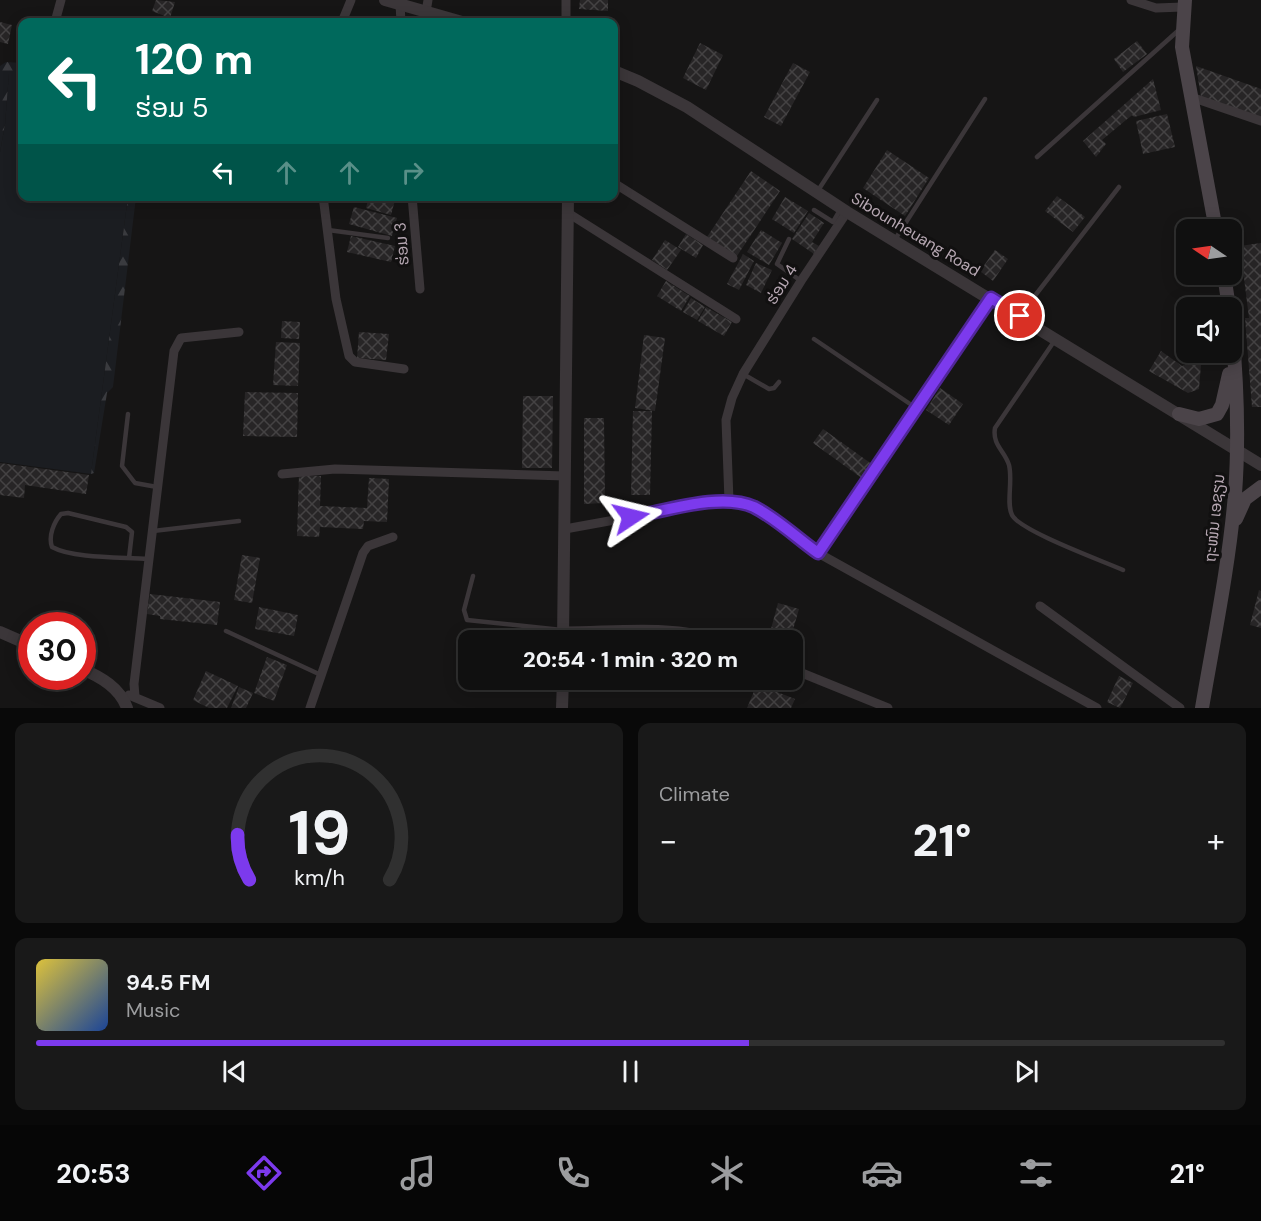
<!DOCTYPE html>
<meta charset="utf-8">
<style>
:root{--surface:#101010;--page:#191919;--text:#f1f3f6;--muted:#9c9d9f;--line:#303030;--accent:#7c3aed}
body{margin:0;font-family:"DM Sans","Noto Sans Lao",sans-serif;background:var(--page);color:var(--text);height:100vh;display:flex;flex-direction:column;font-size:22px;white-space:nowrap}
*{box-sizing:border-box;margin:0}
p{font-size:20px;color:var(--muted)}
.icon{flex:none;width:33px;height:33px;fill:none;stroke:currentColor;stroke-width:2;stroke-linecap:round;stroke-linejoin:round}
.map{position:relative;height:708px;overflow:hidden}
.details{display:flex;flex-direction:column;gap:15px;padding:15px;background:#090909;flex:1}
.details>*{flex:none}
.hud{position:absolute;left:18px;top:18px;width:600px;height:183px;border-radius:12px;box-shadow:0 3px 15px #0003,0 0 0 2px var(--line);background:#00695c;color:#fff;overflow:hidden}
.needle{width:39px;rotate:283deg}
.fabs{position:absolute;left:1176px;top:219px;display:grid;gap:12px}
.fabs a{display:grid;place-items:center;width:66px;height:66px;border-radius:12px;background:var(--surface);box-shadow:0 3px 15px #0003,0 0 0 2px var(--line);font-size:30px}
.speed{position:absolute;left:18px;top:612px;display:flex;gap:12px;font-size:30px;font-weight:700;text-align:center}
.speed>*{display:grid;place-content:center;width:78px;height:78px;border-radius:50%;background:var(--surface);box-shadow:0 3px 15px #0003,0 0 0 2px var(--line);line-height:1}
.speed .limit{border:9px solid #d22;background:#fff;color:#111}
.pin{position:absolute;display:grid;place-items:center;width:51px;height:51px;color:#fff;margin:-26px;border:3px solid #fff;border-radius:50%;box-shadow:0 2px 6px #0007}
.me{position:absolute;width:66px;margin:-33px;rotate:80deg;stroke-linejoin:round;filter:drop-shadow(0 0 4px #0008)}
.turn{display:flex;align-items:center;gap:21px;height:126px;padding:0 18px;font-size:27px}
.turn .icon{width:78px;height:78px;stroke-width:2.5}
.turn b{display:block;font-size:42px;line-height:51px}
.lanes{display:flex;align-items:center;height:57px;padding:0 18px;background:#0003;justify-content:center;gap:30px;direction:ltr}
.lanes .off{opacity:.35}
.big{font-size:45px;font-weight:800;line-height:1.1}
.details .widget{flex:1;display:flex;flex-direction:column;justify-content:center;gap:9px;min-width:0;padding:0 21px;border-radius:12px;background:var(--page)}
.details .dial{align-items:center;gap:0}
.dial svg{height:156px;overflow:visible;fill:none;stroke:var(--line);stroke-width:7;stroke-linecap:round;text-anchor:middle}
.dial text{fill:var(--text);stroke:none}
.song{display:flex;align-items:center;gap:18px}
.cover{width:72px;height:72px;border-radius:9px;background:linear-gradient(135deg,hsl(50 70% 55%),hsl(220 70% 35%))}
.played{height:6px;border-radius:3px;background:linear-gradient(90deg,var(--accent) 60%,var(--line) 60%)}
.keys{display:flex;justify-content:space-around;direction:ltr}
.heat{display:flex;justify-content:space-between;align-items:center;font-size:33px;direction:ltr}
.details .tiles{flex:1;display:grid;gap:15px;grid-template-columns:1fr 1fr}
.widget:last-child{grid-column:span 2}
.trip{position:absolute;left:458px;top:630px;width:345px;height:60px;border-radius:12px;background:var(--surface);box-shadow:0 3px 15px #0003,0 0 0 2px var(--line);font-weight:800;line-height:60px;text-align:center}
.tabs{display:flex;height:96px;justify-content:space-around;align-items:center;background:#060606;color:var(--muted)}
.tabs .icon{width:42px;height:42px}
.tabs .on{color:var(--accent)}
.tabs b{font-size:27px;color:var(--text)}
.map>svg:first-child{display:block}
</style>
<div class="map">
<svg width="1261" height="708" viewBox="0 0 1261 708">
<defs>
<pattern id="forest-firs" width="22" height="20" patternUnits="userSpaceOnUse" patternTransform="scale(1.5)"><rect width="22" height="20" fill="#1b1d21"/><path d="M5 1l3.5 6h-7zM16 11l3.5 6h-7z" fill="#3a3b3f"/></pattern>
<pattern id="building-cross-hatch" width="8" height="8" patternUnits="userSpaceOnUse" patternTransform="scale(1.5)"><rect width="8" height="8" fill="#272526"/><path d="M0 0l8 8M0 8l8-8" fill="none" stroke="#444243"/></pattern>
</defs>
<rect width="100%" height="100%" fill="#161515"/>
<!-- green -->
<path fill="#1b1d21" d="M 9,72 L 22,73 L 22,196 L 128,197 L 91,474 L 0,462 L 0,152 L 5,124 Z"/>
<!-- forest -->
<path fill="url(#forest-firs)" d="M 6,62 L 22,63 L 22,73 L 9,73 L 5,124 L 0,152 L 0,66 Z
M 128,197 L 136,197 L 113,387 L 107,393 L 94,473 L 91,474 Z"/>
<!-- building -->
<path fill="url(#building-cross-hatch)" d="M 156,0 L 175,2 L 170,18 L 152,11 Z
M 580,0 L 608,0 L 608,11 L 579,9 Z
M 0,22 L 12,25 L 8,44 L 0,42 Z
M 1137,41 L 1147,54 L 1123,72 L 1114,59 Z
M 700,43 L 723,55 L 706,90 L 683,78 Z
M 793,63 L 810,72 L 781,126 L 764,117 Z
M 1196,66 L 1261,89 L 1261,118 L 1201,97 Z
M 1153,79 L 1161,110 L 1134,117 L 1132,115 L 1102,140 L 1106,144 L 1096,157 L 1083,141 Z
M 1167,114 L 1175,147 L 1143,154 L 1136,121 Z
M 887,150 L 929,178 L 905,216 L 863,188 Z
M 751,171 L 780,191 L 737,256 L 707,237 Z
M 369,196 L 395,200 L 391,215 L 366,208 Z
M 1057,196 L 1085,217 L 1073,232 L 1045,211 Z
M 785,197 L 808,211 L 794,233 L 772,219 Z
M 354,207 L 397,218 L 392,236 L 349,224 Z
M 809,213 L 824,223 L 812,242 L 819,246 L 814,254 L 792,239 Z
M 761,230 L 782,243 L 769,265 L 747,252 Z
M 686,234 L 703,245 L 696,258 L 678,247 Z
M 351,236 L 395,246 L 391,262 L 347,252 Z
M 665,240 L 681,250 L 667,270 L 652,260 Z
M 1261,243 L 1261,407 L 1252,407 L 1245,318 L 1249,318 L 1240,246 Z
M 995,250 L 1008,259 L 993,281 L 980,271 Z
M 743,254 L 754,261 L 739,290 L 727,284 Z
M 756,263 L 772,270 L 761,293 L 746,285 Z
M 666,281 L 690,296 L 681,311 L 657,296 Z
M 691,298 L 705,307 L 697,320 L 683,312 Z
M 706,307 L 732,322 L 724,336 L 698,321 Z
M 282,321 L 300,322 L 299,339 L 281,338 Z
M 359,332 L 389,334 L 386,360 L 357,358 Z
M 644,335 L 665,338 L 655,411 L 635,408 Z
M 276,342 L 300,343 L 298,386 L 273,385 Z
M 1161,351 L 1182,366 L 1185,365 L 1185,352 L 1202,352 L 1199,389 L 1188,393 L 1149,371 Z
M 940,388 L 963,404 L 949,425 L 926,410 Z
M 245,392 L 298,393 L 297,437 L 243,436 Z
M 523,396 L 553,396 L 552,468 L 522,468 Z
M 633,411 L 652,411 L 650,495 L 631,495 Z
M 584,418 L 604,418 L 605,503 L 584,504 Z
M 823,429 L 873,465 L 863,479 L 813,443 Z
M 0,463 L 89,475 L 86,494 L 25,485 L 24,498 L 0,495 Z
M 299,475 L 321,476 L 320,506 L 367,508 L 369,478 L 389,479 L 387,522 L 364,521 L 363,529 L 320,527 L 319,537 L 297,536 Z
M 242,555 L 260,558 L 252,603 L 234,600 Z
M 1259,590 L 1261,591 L 1261,628 L 1250,625 Z
M 150,594 L 220,602 L 217,625 L 160,619 L 160,616 L 147,614 Z
M 778,603 L 799,609 L 790,640 L 768,640 Z
M 259,607 L 298,615 L 294,636 L 255,629 Z
M 267,657 L 287,665 L 274,701 L 254,693 Z
M 206,671 L 238,686 L 227,708 L 209,708 L 193,700 Z
M 1119,676 L 1133,683 L 1120,708 L 1107,702 Z
M 757,684 L 795,699 L 791,708 L 747,708 Z
M 239,687 L 253,693 L 246,708 L 231,708 Z"/>
<g fill="none" stroke-linecap="round" stroke-linejoin="round">
<!-- service -->
<path stroke="#3b3639" stroke-width="4.5" d="M 1037,157 L 1180,29
M 817,192 L 877,100
M 814,210 L 833,222 L 840,210
M 328,230 L 388,238
M 789,239 L 777,264 L 801,281
M 894,241 L 985,99
M 1020,315 L 1119,187
M 814,339 L 916,408
M 1055,340 L 995,428 C 992,445 1005,451 1009,465 C 1013,481 1006,503 1012,515 C 1020,531 1103,561 1123,570
M 743,374 L 769,389 L 774,388 L 779,382
M 128,414 L 122,466 L 135,483 L 157,487
M 153,531 L 239,521
M 129,558 L 132,532 L 126,527 L 68,513 L 61,514 C 54,522 48,536 52,547 C 74,559 122,557 148,559
M 473,576 L 464,610 L 467,620 L 562,630
M 226,631 L 321,675"/>
<!-- minor -->
<path stroke="#3b3639" stroke-width="9" d="M 1131,0 L 1156,8 L 1183,7
M 400,4 L 401,22
M 426,12 L 428,0
M 55,22 L 61,0
M 342,22 L 351,0
M 566,22 L 566,0
M 1191,97 L 1261,121
M 614,183 L 733,258
M 323,196 L 336,299 L 349,356 L 355,362 L 404,369
M 412,196 L 420,289
M 568,213 L 736,319
M 282,474 L 335,469 L 565,476
M 729,501 L 726,420 L 732,398 L 743,374 L 801,281 L 847,212
M 565,529 L 719,501 L 734,501 L 755,508 L 818,553 L 1097,708
M 818,553 L 991,298
M 1040,606 L 1180,708
M 564,631 C 616,631 671,623 722,640
M 792,669 L 888,708
M 129,695 L 160,708
M 135,696 L 134,684 L 174,351 L 181,338 L 239,332
M 310,708 L 363,553 L 368,546 L 393,537"/>
<!-- tertiary -->
<path stroke="#3b3639" stroke-width="12" d="M 385,0 L 462,22
M 614,71 L 638,81 L 687,107 L 847,212 L 1261,465
M 0,632 L 32,646
M 563,640 L 568,196
M 82,669 C 101,677 120,688 127,708
M 562,708 L 563,680"/>
<!-- secondary -->
<path stroke="#4b4449" stroke-width="14" d="M 1185,0 L 1182,47 L 1216,230
M 1224,274 L 1229,308
M 1179,414 L 1199,419 L 1217,414 L 1222,405 L 1229,374
M 1236,519 L 1245,499 L 1261,487
M 1202,708 C 1214,637 1229,566 1235,494 C 1239,440 1237,383 1232,329"/>
</g>
<g fill="none" stroke-linecap="round" stroke-linejoin="round">
<!-- route casing -->
<g stroke="#51269a" stroke-width="15">
<path id="route" d="M 631,517 C 666,511 721,492 754,507 C 776,518 797,538 818,553 L 991,298 L 1020,316"/>
</g>
<!-- route -->
<use href="#route" stroke="#7c3aed" stroke-width="10"/>
</g>
<g text-anchor="middle" stroke-width="6" stroke-linejoin="round" paint-order="stroke">
<!-- street labels -->
<g font-size="16" fill="#b6a7b2" stroke="#111010">
<text transform="translate(916 234) rotate(31)" y="6">Sibounheuang Road</text>
<text transform="translate(401 244) rotate(-95)" y="6">ຮ່ອມ 3</text>
<text transform="translate(781 284) rotate(-58)" y="6">ຮ່ອມ 4</text>
<text transform="translate(1214 518) rotate(-84)" y="6">ຖະໜົນ ເອຊຽນ</text>
</g>
</g>
</svg>
<div class="fabs">
<a><svg class="needle" viewBox="-14 -14 28 28"><path d="M0-13l5 13h-10z" fill="#e53935"/><path d="M0 13l5-13h-10z" fill="#9c9d9f"/></svg></a>
<a><svg class="icon" aria-label="sound" viewBox="0 0 24 24"><path d="M4 9h4l5-4v14l-5-4H4zM17 9q2 3 0 6"/></svg></a>
</div>
<div class="speed"><div class="limit">30</div></div>
<div class="pin" style="left:1020px;top:316px;background:#d93025"><svg class="icon" aria-label="arrive" viewBox="0 0 24 24"><path d="M6 21V4h12l-3 4 3 4H6"/></svg></div>
<svg class="me" style="left:631px;top:517px" viewBox="-20 -20 40 40"><path d="M0-17L14 15 0 8-14 15z" fill="#7c3aed" stroke="#fff" stroke-width="4"/></svg>
<div class="trip">20:54 · 1 min · 320 m</div>
<div class="hud">
<div class="turn"><svg class="icon" aria-label="left" viewBox="0 0 24 24"><path d="M17 20v-9H6M10 6l-5 5 5 5"/></svg><div><b>120 m</b>ຮ່ອມ 5</div></div>
<div class="lanes"><svg class="icon" aria-label="left" viewBox="0 0 24 24"><path d="M17 20v-9H6M10 6l-5 5 5 5"/></svg><svg class="icon off" aria-label="ahead" viewBox="0 0 24 24"><path d="M12 20V5M6 11l6-6 6 6"/></svg><svg class="icon off" aria-label="ahead" viewBox="0 0 24 24"><path d="M12 20V5M6 11l6-6 6 6"/></svg><svg class="icon off" aria-label="right" viewBox="0 0 24 24"><path d="M7 20v-9h11M14 6l5 5-5 5"/></svg></div>
</div>
</div>
<section class="details">
<div class="tiles">
<div class="widget dial"><svg viewBox="0 0 100 80">
<path d="M14 69A42 42 0 1 1 86 69"/>
<path d="M14 69A42 42 0 0 1 8 46" stroke="#7c3aed"/>
<text x="50" y="56" font-size="32" font-weight="700">19</text>
<text x="50" y="72" font-size="11">km/h</text>
</svg></div>
<div class="widget"><p>Climate</p>
<div class="heat"><a>−</a><b class="big">21°</b><a>+</a></div>
</div>
<div class="widget">
<div class="song"><i class="cover"></i><div><b>94.5 FM</b><p>Music</p></div></div>
<div class="played"></div>
<div class="keys"><svg class="icon" aria-label="previous" viewBox="0 0 24 24"><path d="M18 5L8 12l10 7zM5 5v14"/></svg><svg class="icon" aria-label="pause" viewBox="0 0 24 24"><path d="M8 5v14M16 5v14"/></svg><svg class="icon" aria-label="next" viewBox="0 0 24 24"><path d="M6 5l10 7-10 7zM19 5v14"/></svg></div>
</div>
</div>
</section>
<nav class="tabs">
<b>20:53</b>
<svg class="icon on" aria-label="directions" viewBox="0 0 24 24"><path d="M12 3l9 9-9 9-9-9zM9 14v-3h6M13 9l2 2-2 2"/></svg>
<svg class="icon" aria-label="music" viewBox="0 0 24 24"><path d="M9 18V5l10-2v13"/><circle cx="6" cy="18" r="3"/><circle cx="16" cy="16" r="3"/></svg>
<svg class="icon" aria-label="phone" viewBox="0 0 24 24"><path d="M5 4h4l2 5-3 2q2 4 5 5l2-3 5 2v4C11 20 4 13 5 4z"/></svg>
<svg class="icon" aria-label="climate" viewBox="0 0 24 24"><path d="M12 3v18M4 7l16 10M4 17L20 7"/></svg>
<svg class="icon" aria-label="car" viewBox="0 0 24 24"><path d="M5 17H2v-5l4-1 3-4h7l3 4 3 1v5h-3M9 17h6M6 11h13"/><circle cx="7" cy="17" r="2"/><circle cx="17" cy="17" r="2"/></svg>
<svg class="icon" aria-label="filters" viewBox="0 0 24 24"><path d="M4 7h16M4 17h16"/><circle cx="9" cy="7" r="2"/><circle cx="15" cy="17" r="2"/></svg>
<b>21°</b>
</nav>
